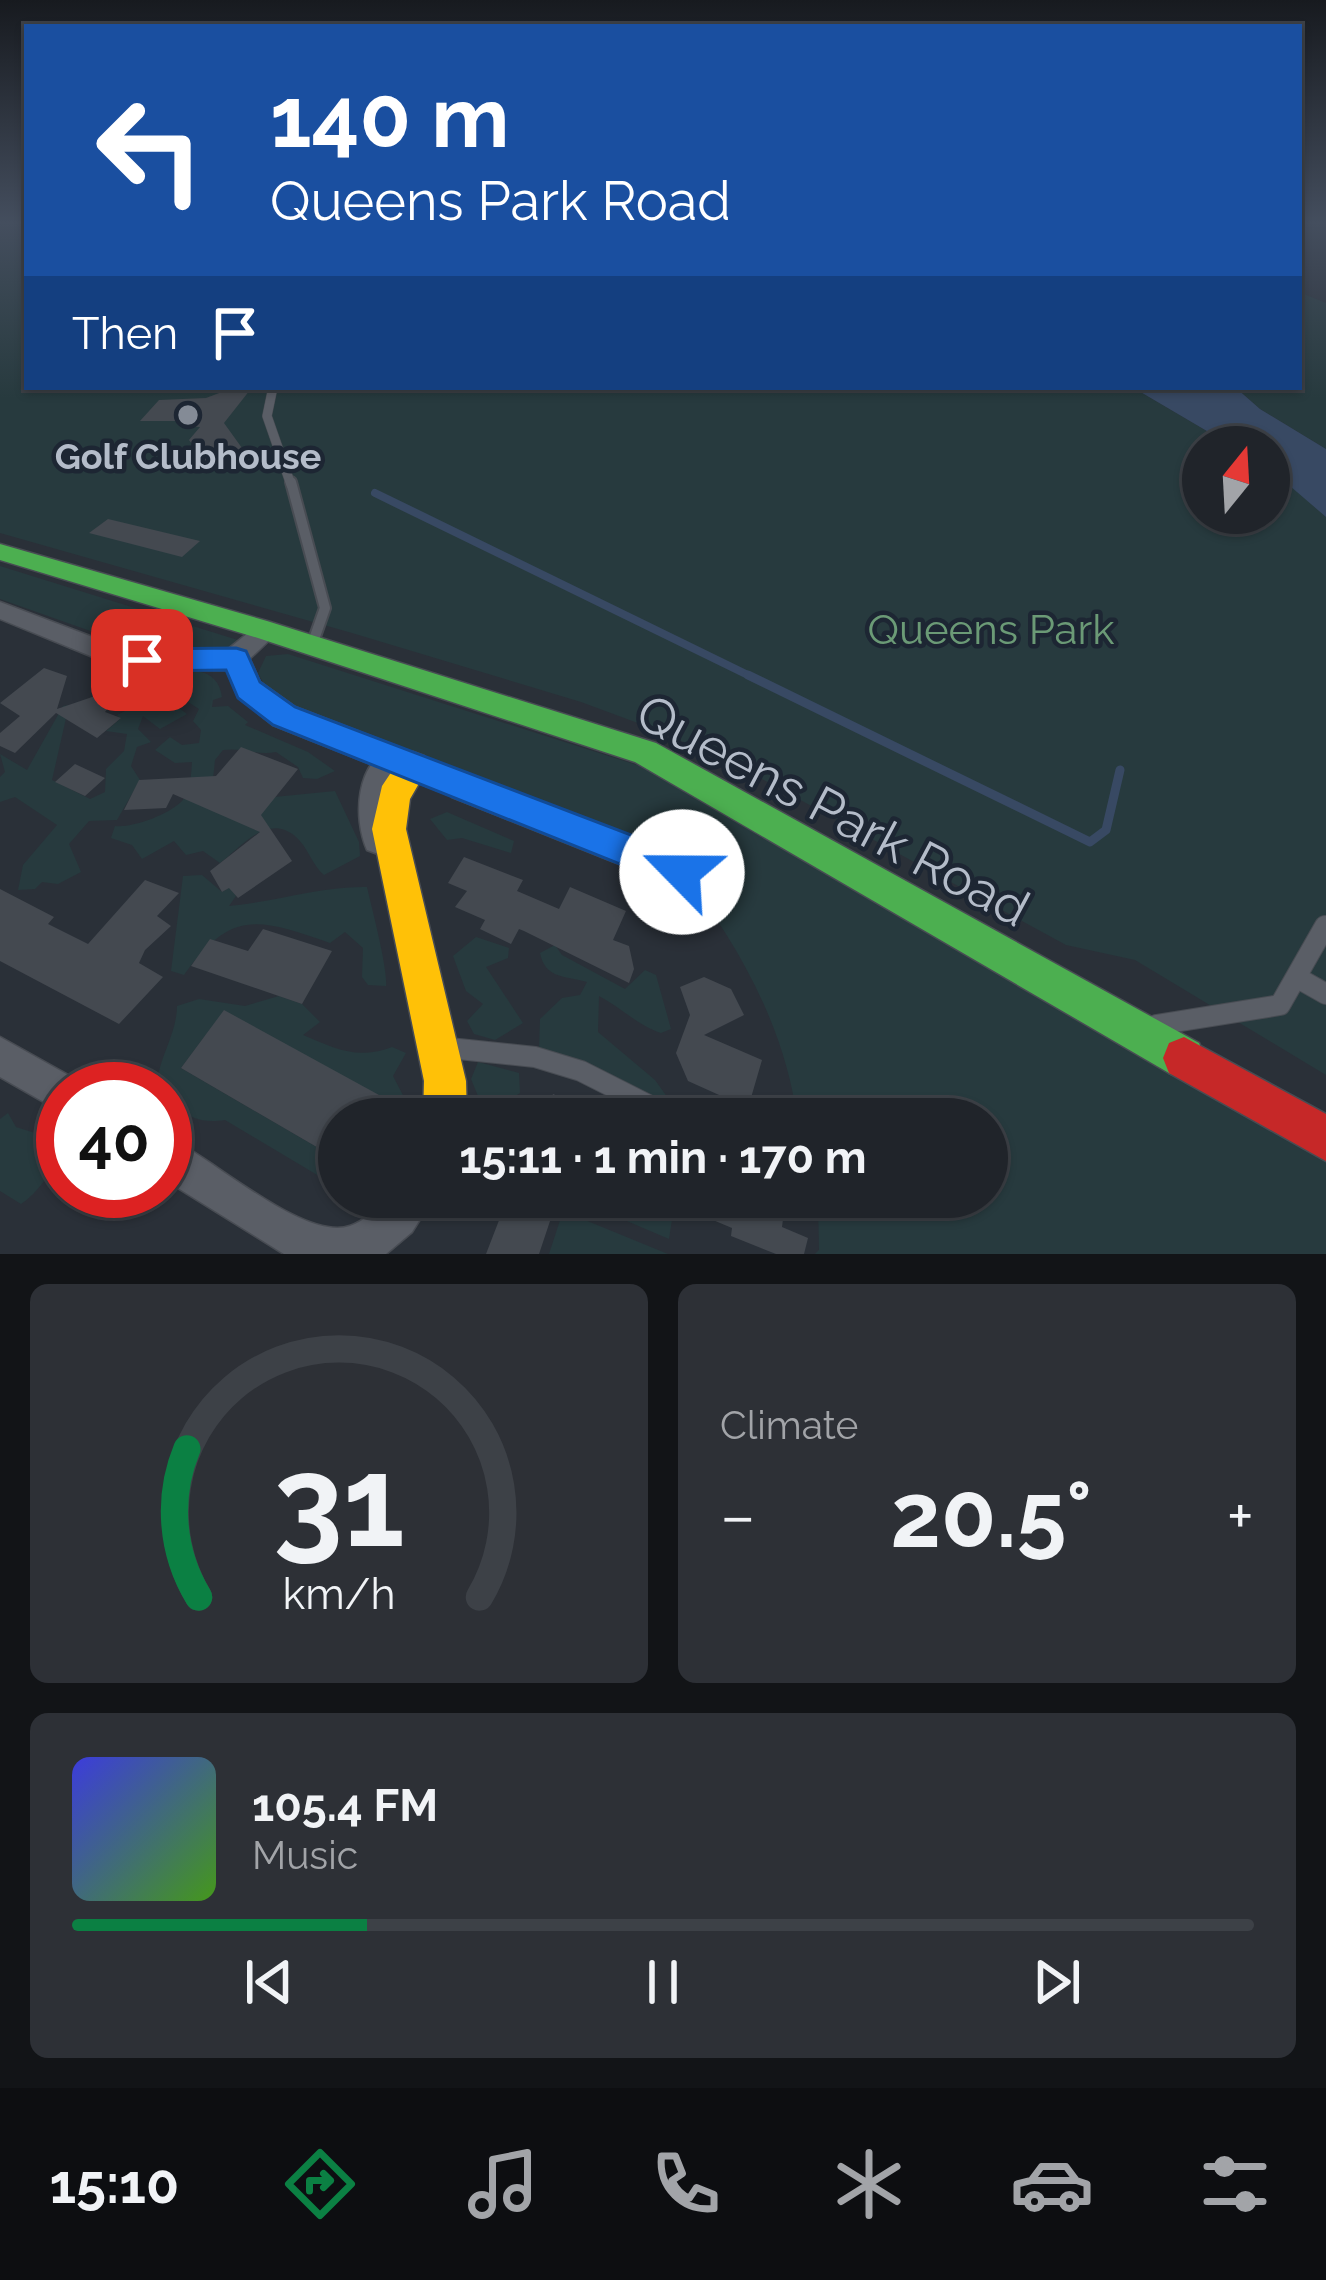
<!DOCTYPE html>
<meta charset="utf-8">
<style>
:root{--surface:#20242a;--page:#2d3036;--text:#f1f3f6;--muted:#a2a4a8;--line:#3d4147;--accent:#0b8043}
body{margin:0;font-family:Raleway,sans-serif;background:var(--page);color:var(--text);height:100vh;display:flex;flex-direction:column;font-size:45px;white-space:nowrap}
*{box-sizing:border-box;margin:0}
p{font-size:39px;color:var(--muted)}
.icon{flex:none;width:66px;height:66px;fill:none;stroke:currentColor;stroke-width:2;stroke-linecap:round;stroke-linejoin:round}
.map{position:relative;height:1254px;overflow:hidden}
.side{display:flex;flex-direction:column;gap:30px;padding:30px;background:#121417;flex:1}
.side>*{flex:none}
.guide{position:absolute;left:24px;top:24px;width:1278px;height:366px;border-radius:0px;box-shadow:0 3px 9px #0004,0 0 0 3px var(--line);background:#1a4fa0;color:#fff;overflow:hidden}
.needle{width:78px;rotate:18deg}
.fabs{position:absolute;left:1182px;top:426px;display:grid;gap:24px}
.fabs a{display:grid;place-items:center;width:108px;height:108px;border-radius:50%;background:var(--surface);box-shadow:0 3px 9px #0004,0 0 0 3px var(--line);font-size:60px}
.speed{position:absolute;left:36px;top:1062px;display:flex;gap:24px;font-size:60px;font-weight:700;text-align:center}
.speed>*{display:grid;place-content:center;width:156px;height:156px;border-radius:50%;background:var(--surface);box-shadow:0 3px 9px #0004,0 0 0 3px var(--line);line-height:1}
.speed .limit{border:18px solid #d22;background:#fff;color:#111}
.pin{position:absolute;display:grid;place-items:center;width:102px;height:102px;color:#fff;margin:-51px;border-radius:24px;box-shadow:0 6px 18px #0006}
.me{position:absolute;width:132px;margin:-66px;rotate:293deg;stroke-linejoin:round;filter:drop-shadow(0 0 9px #0008)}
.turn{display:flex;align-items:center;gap:42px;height:252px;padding:0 48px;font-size:54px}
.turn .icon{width:156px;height:156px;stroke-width:2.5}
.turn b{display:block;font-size:84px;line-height:102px}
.then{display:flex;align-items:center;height:114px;padding:0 48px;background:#0003;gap:24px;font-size:45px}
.big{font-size:90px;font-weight:700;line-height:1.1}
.side .card{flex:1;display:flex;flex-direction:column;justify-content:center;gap:18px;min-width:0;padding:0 42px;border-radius:18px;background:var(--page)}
.side .dial{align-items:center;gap:0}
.dial svg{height:312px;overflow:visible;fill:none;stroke:var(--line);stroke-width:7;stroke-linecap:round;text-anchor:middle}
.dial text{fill:var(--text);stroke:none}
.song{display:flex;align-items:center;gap:36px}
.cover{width:144px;height:144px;border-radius:18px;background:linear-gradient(135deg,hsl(240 70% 55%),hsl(100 70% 35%))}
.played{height:12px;border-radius:6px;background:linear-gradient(90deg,var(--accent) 25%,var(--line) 25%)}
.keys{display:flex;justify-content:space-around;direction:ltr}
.heat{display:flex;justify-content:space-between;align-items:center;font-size:66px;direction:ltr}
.side .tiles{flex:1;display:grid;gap:30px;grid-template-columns:1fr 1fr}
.card:last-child{grid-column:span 2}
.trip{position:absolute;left:318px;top:1098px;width:690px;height:120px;border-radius:60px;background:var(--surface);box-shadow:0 3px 9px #0004,0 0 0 3px var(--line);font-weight:700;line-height:120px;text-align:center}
.dock{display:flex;height:192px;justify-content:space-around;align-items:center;background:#0d0e11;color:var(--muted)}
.dock .icon{width:84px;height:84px}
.dock .on{color:var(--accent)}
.dock b{font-size:54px;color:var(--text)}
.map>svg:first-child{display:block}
</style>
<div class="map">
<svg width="1326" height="1254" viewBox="0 0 1326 1254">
<rect width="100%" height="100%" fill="#2a3038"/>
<!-- green -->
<path fill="#273a3e" d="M 0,222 L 27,222 L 27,387 L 1132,387 L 1234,447 L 1203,447 L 1203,513 L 1269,513 L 1269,468 L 1277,473 L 1326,517 L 1326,1075 L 1135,960 L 1066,945 L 740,767 L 654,729 L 581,702 L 352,633 L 0,533 Z
M 1299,292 L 1326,303 L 1326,449 L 1260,409 L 1235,387 L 1299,387 Z
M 0,566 L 241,641 L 233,652 L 141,649 L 0,599 Z
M 288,654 L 640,766 L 1326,1160 L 1326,1254 L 815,1254 L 819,1250 L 818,1197 L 987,1197 L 987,1119 L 797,1119 C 786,1029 737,941 682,872 L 302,715 L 268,691 L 258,673 L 266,656 Z
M 161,669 C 186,670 218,665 222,697 L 213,700 L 212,707 L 228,706 L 248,722 L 245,725 L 308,752 L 335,771 L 317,779 L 303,778 L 298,767 L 276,752 C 258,756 243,747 223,750 L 215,760 L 213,779 L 274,797 L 335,791 L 359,842 L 360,856 L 324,875 C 312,865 308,847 295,836 C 267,813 241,847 220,863 L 203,851 L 186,855 L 174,841 L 142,859 L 132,845 L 111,838 L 115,826 C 133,828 167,815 181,802 C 191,793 191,774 192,762 L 175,763 L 155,750 L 170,737 L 182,745 L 199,743 L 201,730 L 193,721 L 199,709 L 152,679 Z
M 135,683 L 149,686 L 187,714 L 160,729 L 143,716 L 138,729 L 151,742 L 137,747 L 131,766 L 140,780 L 117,820 L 89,821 L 69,844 L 81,872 L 58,884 L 42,882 L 35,889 L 18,890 L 23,865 L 57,825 L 15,797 L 0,802 L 0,777 L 5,772 L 0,754 L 27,770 L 63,706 L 69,705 L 52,780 L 90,799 L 105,792 L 106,769 L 124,751 L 127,734 L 106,731 L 120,719 L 117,715 L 129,709 L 128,703 L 114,697 L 122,685 Z
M 447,812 L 514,841 L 511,853 L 462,838 L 447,840 L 430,819 Z
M 202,875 L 222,892 L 230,887 L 236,896 L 229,906 C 276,902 320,886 367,887 C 372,909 388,969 386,986 L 368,985 L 362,977 L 363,948 L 345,932 L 330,943 C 258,918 231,909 184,975 L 171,971 L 183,876 Z
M 476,937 L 509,948 L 508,958 L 486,967 L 523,1023 L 495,1040 L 474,1034 L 467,1021 L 483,1004 L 466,991 L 453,956 Z
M 555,945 L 562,955 L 625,989 L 645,970 L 656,975 L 671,1029 L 661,1033 C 637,1025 622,1008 599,996 L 598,1032 L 655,1080 L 670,1101 L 647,1097 L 539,1049 L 540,1019 L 562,998 L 580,995 L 587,982 C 566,976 545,979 540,953 Z
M 279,996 L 302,1004 L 320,1022 L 303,1035 C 336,1049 357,1060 392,1047 L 406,1053 L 393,1076 L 408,1105 L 429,1119 L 387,1119 L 379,1095 L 205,1036 L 181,1068 L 339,1160 L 339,1188 L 225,1120 C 187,1126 178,1106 157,1081 C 161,1054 177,1032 177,1006 L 199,999 L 245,1006 Z
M 478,1062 L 519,1073 L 520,1093 L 498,1107 L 480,1101 L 471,1079 Z
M 8,1113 L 16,1127 L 35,1133 L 56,1121 L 63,1127 C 63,1155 44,1189 21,1204 L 0,1191 L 0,1119 Z
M 613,1197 L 682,1197 L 673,1213 L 669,1239 L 587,1204 Z
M 563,1211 L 668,1254 L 549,1254 Z"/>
<!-- water -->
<path fill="#384963" d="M 1132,387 L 1235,387 L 1260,409 L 1326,449 L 1326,517 L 1269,468 L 1269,447 L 1234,447 Z"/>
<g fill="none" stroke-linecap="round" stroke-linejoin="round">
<!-- stream-far1 -->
<path stroke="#384963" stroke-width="8" d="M 375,493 L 754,678"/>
<!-- stream -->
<path stroke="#384963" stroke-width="9" d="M 748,675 L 1090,842 L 1106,830 L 1120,770"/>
</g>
<!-- building -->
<path fill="#444950" d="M 227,390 L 250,390 L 224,423 L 242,448 L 206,463 L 189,440 L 200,427 L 184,426 L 188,421 L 140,421 L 159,400 L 206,398 Z
M 108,519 L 200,541 L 182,557 L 89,533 Z
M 44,668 L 67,676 L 57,709 L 98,695 L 115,699 L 105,712 L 121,718 L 97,738 L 56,713 L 15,753 L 0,746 L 0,733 L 20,716 L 0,703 Z
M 241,747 L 298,769 L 261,815 L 292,861 L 238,898 L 229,888 L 222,892 L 210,871 L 260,832 L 173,794 L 166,808 L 124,810 L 139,780 L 216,776 Z
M 75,764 L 105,778 L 85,796 L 55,782 Z
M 464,857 L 523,880 L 517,891 L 559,909 L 570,887 L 626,911 L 613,940 L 629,946 L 634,969 L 629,983 L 524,931 L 519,929 L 511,944 L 480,929 L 485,920 L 455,907 L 467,891 L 448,883 Z
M 145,880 L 179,893 L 157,916 L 171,926 L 145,950 L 139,963 L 163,977 L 119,1024 L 0,961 L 0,889 L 54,917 L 48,924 L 88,944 Z
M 263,929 L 332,951 L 302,1004 L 191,966 L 210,939 L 248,951 Z
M 704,977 L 731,989 L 744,1015 L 704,1035 L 762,1060 L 748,1108 L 688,1081 L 676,1053 L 690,1015 L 680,987 Z
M 224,1010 L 379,1095 L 365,1119 L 339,1119 L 339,1160 L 181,1068 Z
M 553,1094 L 579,1105 L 581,1097 L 595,1100 L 638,1119 L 544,1119 Z
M 508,1197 L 558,1197 L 539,1254 L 486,1254 Z
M 658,1197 L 786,1197 L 782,1227 L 808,1238 L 804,1254 L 776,1254 L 731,1236 L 732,1228 Z"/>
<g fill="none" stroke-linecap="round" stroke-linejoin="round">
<!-- lane-far3 casing -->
<g stroke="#484c53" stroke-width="10">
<path id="lane-far3" d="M 273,387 L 267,416 L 291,485"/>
</g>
<!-- lane-far2 casing -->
<g stroke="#484c53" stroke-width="14">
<path id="lane-far2" d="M 291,482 L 325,608 L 312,645"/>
</g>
<!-- lane-far1 casing -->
<g stroke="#484c53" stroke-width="18">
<path id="lane-far1" d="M 1323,929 L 1326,924"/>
</g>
<!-- lane casing -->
<g stroke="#484c53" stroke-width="22">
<path id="lane" d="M 1296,977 L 1326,994
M 1156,1025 L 1280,1005 L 1325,926
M 449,1048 L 535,1057 L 581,1071 L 676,1119"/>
</g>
<!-- street casing -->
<g stroke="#484c53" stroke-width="3">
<path id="street" d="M 0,602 L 111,644 L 142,650 L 227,650 L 258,625 L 276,625 L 279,631 L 241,667 L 232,670 L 142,670 L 98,659 L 0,619 Z
M 394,747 L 404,751 L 408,759 L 388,797 L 393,840 L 389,850 L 378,854 L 367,850 C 353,818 355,761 394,747 Z
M 0,1037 L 77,1080 L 80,1089 L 63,1089 L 63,1113 L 0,1077 Z
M 165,1136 C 210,1155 303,1242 350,1226 C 365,1221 377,1208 387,1197 L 434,1197 L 412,1232 L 386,1254 L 284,1254 L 165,1180 Z"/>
</g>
<!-- fast casing -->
<g stroke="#484c53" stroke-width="3">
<path id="fast" d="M 0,544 L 267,621 L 656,743 L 1199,1043 L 1205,1058 L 1199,1073 L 1184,1079 L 1169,1073 L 635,762 L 258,638 L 0,560 Z
M 464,773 L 695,860 L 700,872 L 695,884 L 682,889 L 452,797 L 448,787 L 452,777 Z"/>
</g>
<!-- slow casing -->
<g stroke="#484c53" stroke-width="3">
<path id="slow" d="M 413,752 L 424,756 L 429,766 L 410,799 L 406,829 L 466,1081 L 467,1119 L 423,1119 L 424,1081 L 372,829 L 382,786 L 402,756 Z"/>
</g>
<!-- jam casing -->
<g stroke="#484c53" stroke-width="3">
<path id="jam" d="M 236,648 L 246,651 L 260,682 L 295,707 L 476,777 L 480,787 L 476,797 L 464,801 L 273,725 L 238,697 L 222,659 L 226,651 Z
M 1184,1037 L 1326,1114 L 1326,1161 L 1169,1073 L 1163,1058 L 1169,1043 Z"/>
</g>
<!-- lane-far3 -->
<use href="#lane-far3" stroke="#5a5e66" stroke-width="9"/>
<!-- lane-far2 -->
<use href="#lane-far2" stroke="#5a5e66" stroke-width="10"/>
<!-- lane-far1 -->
<use href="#lane-far1" stroke="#5a5e66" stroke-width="15"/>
<!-- lane -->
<use href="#lane" stroke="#5a5e66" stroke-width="20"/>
<!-- street -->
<use href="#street" fill="#5a5e66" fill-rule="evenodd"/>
<!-- fast -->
<use href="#fast" fill="#4caf50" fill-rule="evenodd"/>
<!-- slow -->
<use href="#slow" fill="#ffc107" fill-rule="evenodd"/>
<!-- jam -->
<use href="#jam" fill="#c62828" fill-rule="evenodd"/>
</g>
<!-- sky -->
<linearGradient id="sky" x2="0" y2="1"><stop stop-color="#171a1f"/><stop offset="0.56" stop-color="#444e5e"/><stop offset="1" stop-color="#444e5e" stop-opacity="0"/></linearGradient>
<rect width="1326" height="398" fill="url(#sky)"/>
<!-- route -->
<path fill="#1a73e8" stroke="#114b97" stroke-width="3" d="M 236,648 L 246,651 L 260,682 L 295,707 L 694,859 L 700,872 L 694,884 L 682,889 L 273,725 L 238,698 L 226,670 L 142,671 L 127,660 L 142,649 Z"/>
<!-- markers -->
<circle fill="#848b96" stroke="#1d2633" stroke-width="4.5" cx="188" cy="415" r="12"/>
<g text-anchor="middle" stroke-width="9" stroke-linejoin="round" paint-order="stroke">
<!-- far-poi labels -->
<g font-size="36" font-weight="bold" fill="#b4bcc9" stroke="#1d2633">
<text x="188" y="469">Golf Clubhouse</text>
</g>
<!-- park labels -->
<g font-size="42" fill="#6b9a76" stroke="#1d2633">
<text x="991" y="644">Queens Park</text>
</g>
<!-- near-street labels -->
<g font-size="51" fill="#b4bcc9" stroke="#1d2633">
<text transform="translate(833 810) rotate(28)" y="18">Queens Park Road</text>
</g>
</g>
</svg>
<div class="fabs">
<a><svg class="needle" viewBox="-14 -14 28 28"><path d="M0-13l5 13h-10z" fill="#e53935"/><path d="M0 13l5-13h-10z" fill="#a2a4a8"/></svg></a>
</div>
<div class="speed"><div class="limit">40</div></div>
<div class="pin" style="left:142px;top:660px;background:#d93025"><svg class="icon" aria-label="arrive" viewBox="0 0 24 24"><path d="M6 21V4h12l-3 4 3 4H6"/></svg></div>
<svg class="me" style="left:682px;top:872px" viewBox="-20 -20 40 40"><circle r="19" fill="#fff"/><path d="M0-13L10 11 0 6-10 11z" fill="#1a73e8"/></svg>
<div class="trip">15:11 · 1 min · 170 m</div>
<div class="guide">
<div class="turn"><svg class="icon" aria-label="left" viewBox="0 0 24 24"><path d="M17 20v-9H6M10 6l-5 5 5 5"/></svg><div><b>140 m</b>Queens Park Road</div></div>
<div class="then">Then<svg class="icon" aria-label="arrive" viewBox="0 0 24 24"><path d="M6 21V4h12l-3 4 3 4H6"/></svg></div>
</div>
</div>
<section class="side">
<div class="tiles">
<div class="card dial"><svg viewBox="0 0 100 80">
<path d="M14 69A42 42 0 1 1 86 69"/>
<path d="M14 69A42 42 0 0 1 11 31" stroke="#0b8043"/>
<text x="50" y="56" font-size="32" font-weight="700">31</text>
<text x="50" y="72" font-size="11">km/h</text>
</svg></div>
<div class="card"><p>Climate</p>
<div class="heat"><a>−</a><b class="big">20.5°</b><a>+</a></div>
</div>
<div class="card">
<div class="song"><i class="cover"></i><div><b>105.4 FM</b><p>Music</p></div></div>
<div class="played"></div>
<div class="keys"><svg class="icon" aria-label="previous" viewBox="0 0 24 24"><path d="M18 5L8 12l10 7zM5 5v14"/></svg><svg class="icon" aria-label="pause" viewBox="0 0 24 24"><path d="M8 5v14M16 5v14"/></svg><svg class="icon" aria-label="next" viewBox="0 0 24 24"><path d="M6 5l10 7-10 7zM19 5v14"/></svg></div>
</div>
</div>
</section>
<nav class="dock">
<b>15:10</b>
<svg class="icon on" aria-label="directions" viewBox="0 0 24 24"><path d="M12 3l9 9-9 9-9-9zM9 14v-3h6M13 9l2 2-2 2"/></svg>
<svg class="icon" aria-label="music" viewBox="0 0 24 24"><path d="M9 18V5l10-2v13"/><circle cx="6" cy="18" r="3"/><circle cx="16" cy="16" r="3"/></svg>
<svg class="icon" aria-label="phone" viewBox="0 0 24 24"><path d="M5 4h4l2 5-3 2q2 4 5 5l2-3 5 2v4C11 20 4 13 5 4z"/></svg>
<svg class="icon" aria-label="climate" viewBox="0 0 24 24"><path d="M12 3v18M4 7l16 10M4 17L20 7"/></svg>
<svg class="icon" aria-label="car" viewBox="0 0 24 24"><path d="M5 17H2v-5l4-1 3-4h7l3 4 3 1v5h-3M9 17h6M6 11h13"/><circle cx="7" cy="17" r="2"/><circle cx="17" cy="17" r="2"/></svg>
<svg class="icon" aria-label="filters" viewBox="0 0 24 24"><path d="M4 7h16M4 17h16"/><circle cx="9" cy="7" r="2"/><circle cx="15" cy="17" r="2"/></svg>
</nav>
